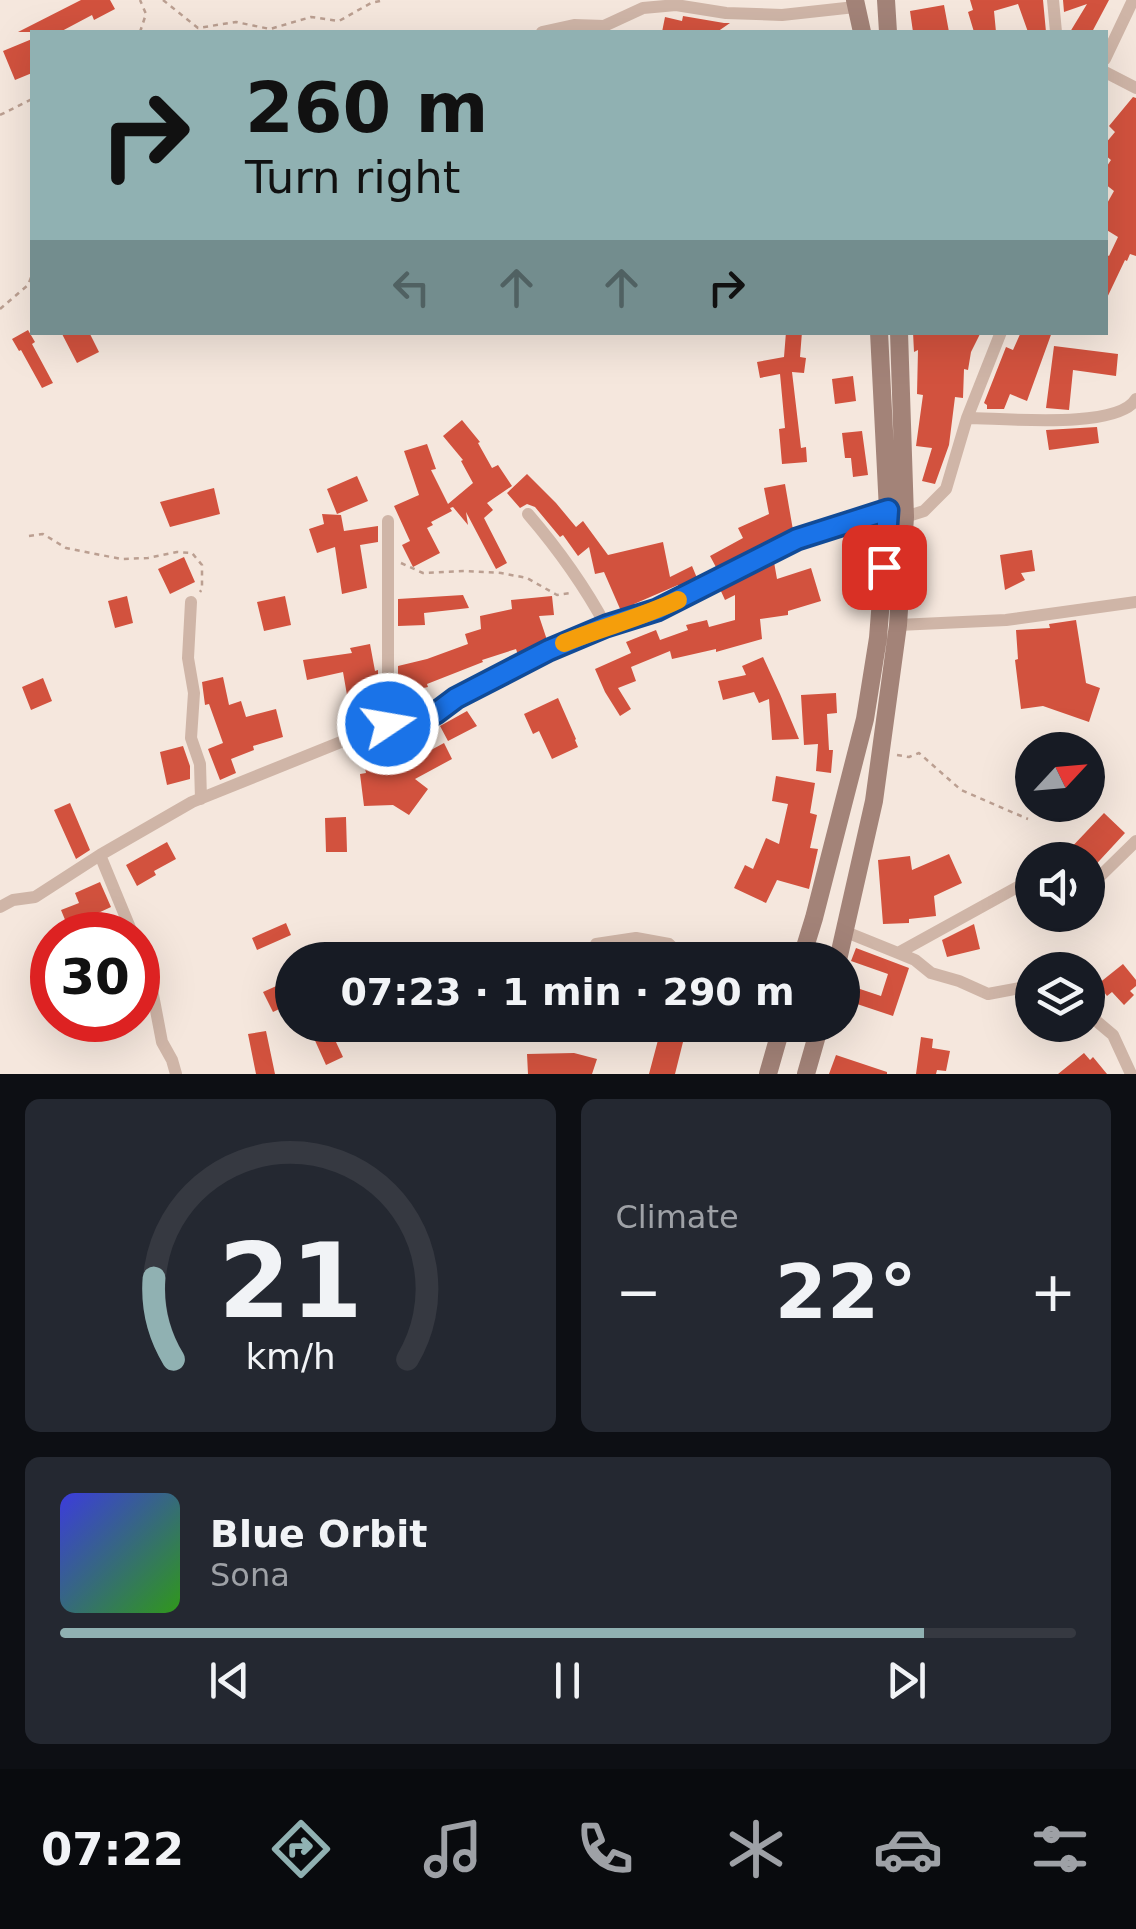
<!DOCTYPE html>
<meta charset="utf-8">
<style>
:root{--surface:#171b24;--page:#242831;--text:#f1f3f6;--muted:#9ea1a6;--line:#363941;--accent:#90b1b2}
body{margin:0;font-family:"DejaVu Sans",sans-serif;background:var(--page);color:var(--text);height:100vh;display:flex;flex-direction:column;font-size:38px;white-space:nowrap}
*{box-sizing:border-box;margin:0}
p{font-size:32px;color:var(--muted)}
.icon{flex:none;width:55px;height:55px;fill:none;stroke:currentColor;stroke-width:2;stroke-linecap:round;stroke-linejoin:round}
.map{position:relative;height:1074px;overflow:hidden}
.drawer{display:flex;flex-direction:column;gap:25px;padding:25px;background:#0d0f14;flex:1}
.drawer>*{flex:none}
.guide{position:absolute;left:30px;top:30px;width:1078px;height:305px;border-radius:0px;box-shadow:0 10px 40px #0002;background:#90b1b2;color:#111;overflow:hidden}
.needle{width:65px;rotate:64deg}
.controls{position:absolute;left:1015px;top:732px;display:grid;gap:20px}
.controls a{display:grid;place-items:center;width:90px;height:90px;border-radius:50%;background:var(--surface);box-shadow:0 10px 40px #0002;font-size:50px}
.speed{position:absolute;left:30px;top:912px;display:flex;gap:20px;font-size:50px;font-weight:700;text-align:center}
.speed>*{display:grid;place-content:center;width:130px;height:130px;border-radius:50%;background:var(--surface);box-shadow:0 10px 40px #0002;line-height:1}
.speed .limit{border:15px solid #d22;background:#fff;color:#111}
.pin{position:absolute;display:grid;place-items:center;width:85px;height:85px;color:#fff;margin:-42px;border-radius:20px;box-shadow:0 5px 15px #0006}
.me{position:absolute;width:110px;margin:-55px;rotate:78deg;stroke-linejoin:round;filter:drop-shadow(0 0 8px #0008)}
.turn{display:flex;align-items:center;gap:35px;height:210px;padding:0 50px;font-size:45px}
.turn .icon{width:130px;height:130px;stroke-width:2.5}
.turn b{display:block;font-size:70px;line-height:85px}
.lanes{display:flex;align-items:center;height:95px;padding:0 50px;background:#0003;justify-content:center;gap:50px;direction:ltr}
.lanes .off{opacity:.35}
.big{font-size:75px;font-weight:700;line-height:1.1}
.drawer .tile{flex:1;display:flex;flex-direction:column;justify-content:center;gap:15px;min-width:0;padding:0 35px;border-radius:15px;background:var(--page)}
.drawer .dial{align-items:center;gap:0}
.dial svg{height:260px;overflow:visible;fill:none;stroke:var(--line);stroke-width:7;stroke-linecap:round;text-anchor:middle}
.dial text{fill:var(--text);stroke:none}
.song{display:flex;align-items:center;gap:30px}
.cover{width:120px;height:120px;border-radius:15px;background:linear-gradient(135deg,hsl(240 70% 55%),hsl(110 70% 35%))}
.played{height:10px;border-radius:5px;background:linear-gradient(90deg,var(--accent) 85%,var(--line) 85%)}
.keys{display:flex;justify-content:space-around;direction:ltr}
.heat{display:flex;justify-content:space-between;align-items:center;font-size:55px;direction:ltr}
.drawer .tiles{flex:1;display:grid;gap:25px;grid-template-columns:1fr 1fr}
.tile:last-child{grid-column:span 2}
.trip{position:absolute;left:275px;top:942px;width:585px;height:100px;border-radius:50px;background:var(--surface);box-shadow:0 10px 40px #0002;font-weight:700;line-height:100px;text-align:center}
.tab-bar{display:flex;height:160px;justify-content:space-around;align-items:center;background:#090b0e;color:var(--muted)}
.tab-bar .icon{width:70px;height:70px}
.tab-bar .on{color:var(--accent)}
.tab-bar b{font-size:45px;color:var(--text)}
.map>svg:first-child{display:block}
</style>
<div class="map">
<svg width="1136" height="1074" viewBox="0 0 1136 1074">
<rect width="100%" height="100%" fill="#f5e7dd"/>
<!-- building -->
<path fill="#d2523e" d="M 81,0 L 110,0 L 115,9 L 94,20 L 92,15 L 60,32 L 18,32 Z
M 970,0 L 1043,0 L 1046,32 L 1028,32 L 1018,4 L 994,11 L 996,32 L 974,32 L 968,12 L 973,10 Z
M 1063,0 L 1109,0 L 1092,32 L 1070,32 L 1087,4 L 1064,12 Z
M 944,5 L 949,32 L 913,32 L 910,11 Z
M 683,16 L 724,23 L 730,23 L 717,32 L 662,32 L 665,17 L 682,21 Z
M 32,39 L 32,73 L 15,80 L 3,51 Z
M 1133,97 L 1136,98 L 1136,256 L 1130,254 L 1127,261 L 1125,260 L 1105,302 L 1105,254 L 1109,256 L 1118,237 L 1105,229 L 1105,207 L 1114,191 L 1105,184 L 1105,169 L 1111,160 L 1105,155 L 1105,144 L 1115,132 L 1109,126 Z
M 28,330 L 35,342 L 32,344 L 53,383 L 42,388 L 21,350 L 19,351 L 12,339 Z
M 61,332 L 89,332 L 99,352 L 77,363 Z
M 786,332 L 802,332 L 800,357 L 806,358 L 804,373 L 792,372 L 801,448 L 806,447 L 807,462 L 782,464 L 779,429 L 785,428 L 780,374 L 760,378 L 757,362 L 784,357 Z
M 913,332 L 981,332 L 971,352 L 968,370 L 964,369 L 963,398 L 955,397 L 949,445 L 935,484 L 922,481 L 932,448 L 916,446 L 923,395 L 917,394 L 918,350 L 914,352 Z
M 1021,332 L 1052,332 L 1027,401 L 1010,394 L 1004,409 L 987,409 L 987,405 L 984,403 L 1006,347 L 1013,350 Z
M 1054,346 L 1118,354 L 1116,376 L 1073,370 L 1069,410 L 1046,408 Z
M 853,376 L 856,401 L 835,404 L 832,379 Z
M 462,420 L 480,442 L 478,443 L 492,468 L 498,465 L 512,486 L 487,503 L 493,510 L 484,518 L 507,563 L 496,569 L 466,512 L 468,525 L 453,507 L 450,508 L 452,511 L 431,522 L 433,525 L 427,528 L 440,553 L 413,567 L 402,545 L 410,541 L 394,506 L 419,495 L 404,451 L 427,444 L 436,469 L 431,470 L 448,504 L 473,483 L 461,461 L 463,460 L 443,436 Z
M 1097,427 L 1099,443 L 1049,450 L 1046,430 Z
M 862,431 L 868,475 L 853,477 L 851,458 L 845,458 L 842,433 Z
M 527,474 L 556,503 L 576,527 L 583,521 L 608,555 L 663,542 L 670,577 L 692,566 L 697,578 L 679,587 L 678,585 L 634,604 L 635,606 L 621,611 L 604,572 L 595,574 L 589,547 L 578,556 L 563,535 L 560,537 L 535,507 L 527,504 L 520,508 L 507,493 Z
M 357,476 L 368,501 L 337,514 L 327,489 Z
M 785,484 L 793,530 L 717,569 L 710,556 L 743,538 L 738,528 L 769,514 L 764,488 Z
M 214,488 L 220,514 L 170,527 L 160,502 Z
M 322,514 L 341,515 L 344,531 L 378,526 L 378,542 L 360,545 L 367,588 L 342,594 L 335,547 L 317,553 L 309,529 L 324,524 Z
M 1032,550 L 1035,571 L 1021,573 L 1025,580 L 1005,590 L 1000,555 Z
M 184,557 L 195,582 L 170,594 L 158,569 Z
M 774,562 L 777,579 L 811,568 L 821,601 L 788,611 L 788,615 L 760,619 L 762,639 L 716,652 L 716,649 L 672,659 L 670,651 L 631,667 L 636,681 L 618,688 L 631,709 L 620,716 L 605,692 L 595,669 L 631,653 L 626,642 L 656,630 L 660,640 L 688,630 L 686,625 L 707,620 L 709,627 L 735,620 L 735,595 L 725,600 L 720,589 Z
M 463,595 L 469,608 L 424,613 L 425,625 L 398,626 L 398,599 Z
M 127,596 L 133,623 L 115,628 L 108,601 Z
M 285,596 L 291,625 L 264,631 L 257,602 Z
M 552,596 L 554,615 L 539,616 L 547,640 L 518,655 L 516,649 L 482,660 L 483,662 L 427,684 L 428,687 L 401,693 L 398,686 L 398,666 L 427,659 L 468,644 L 465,634 L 481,629 L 480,616 L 512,609 L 511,600 Z
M 1076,620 L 1086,683 L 1100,688 L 1089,722 L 1043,706 L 1021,709 L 1015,660 L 1018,659 L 1016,630 L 1050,628 L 1049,624 Z
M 370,644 L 375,671 L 378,670 L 378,690 L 347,695 L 343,672 L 307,680 L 303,660 L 352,653 L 350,648 Z
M 763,657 L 780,694 L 799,739 L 772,740 L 769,699 L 759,703 L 754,692 L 723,700 L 718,681 L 746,675 L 742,666 Z
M 223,677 L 229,705 L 241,701 L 246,717 L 276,709 L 283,737 L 253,746 L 254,750 L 231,759 L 236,773 L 220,780 L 208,749 L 223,743 L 209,704 L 205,705 L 202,682 Z
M 43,678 L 52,701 L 31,710 L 22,687 Z
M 836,693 L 837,713 L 827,714 L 829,750 L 833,750 L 831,773 L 816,771 L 818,744 L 804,745 L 801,695 Z
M 558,698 L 576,739 L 575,740 L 578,747 L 552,759 L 539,731 L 533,734 L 524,714 Z
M 467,711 L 477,726 L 448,741 L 440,726 Z
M 444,743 L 452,759 L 415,779 L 428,789 L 409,815 L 393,805 L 364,806 L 360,774 L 366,773 L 363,759 L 404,750 L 407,763 Z
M 183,746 L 190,766 L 190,779 L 167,785 L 160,752 Z
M 776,776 L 815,783 L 810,813 L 817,815 L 810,848 L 818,849 L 809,889 L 777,880 L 766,903 L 734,888 L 745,865 L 753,869 L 766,838 L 779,844 L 788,804 L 772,801 Z
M 70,803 L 90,850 L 76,859 L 54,810 Z
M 1104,813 L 1125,833 L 1088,873 L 1088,860 L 1076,860 L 1067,852 Z
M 346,817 L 347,852 L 326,852 L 325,818 Z
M 167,842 L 176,859 L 154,871 L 156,875 L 137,886 L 126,865 Z
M 949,854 L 962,883 L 934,896 L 936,916 L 909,919 L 909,923 L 883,924 L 878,860 L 910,856 L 912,870 Z
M 100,882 L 111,907 L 68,927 L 61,910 L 79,903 L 75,893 Z
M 286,923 L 291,935 L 257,950 L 252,938 Z
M 974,924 L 980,949 L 947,957 L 942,940 Z
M 856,948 L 909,968 L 893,1016 L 842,999 L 842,983 L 881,996 L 888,974 L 851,961 Z
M 1123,964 L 1136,980 L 1136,986 L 1130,991 L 1134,995 L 1124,1005 L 1112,992 L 1107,996 L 1098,984 Z
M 292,979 L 292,1003 L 273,1012 L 263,992 Z
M 308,1025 L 328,1025 L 343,1057 L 326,1065 Z
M 662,1025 L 685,1025 L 674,1040 L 683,1042 L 675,1074 L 649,1074 Z
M 266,1031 L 275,1074 L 256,1074 L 248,1034 Z
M 921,1037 L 933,1039 L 932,1048 L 950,1051 L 946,1071 L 937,1070 L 936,1074 L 916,1074 Z
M 574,1053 L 597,1059 L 592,1074 L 528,1074 L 527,1054 Z
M 1084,1053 L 1090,1060 L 1093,1057 L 1107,1074 L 1058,1074 Z
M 836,1055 L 887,1072 L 887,1074 L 829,1074 Z"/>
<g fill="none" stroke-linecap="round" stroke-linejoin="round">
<!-- path -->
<path stroke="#bb9f91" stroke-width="2.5" stroke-dasharray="5 5" stroke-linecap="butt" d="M 163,0 L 198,28 L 236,22 L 270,29 L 311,17 L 339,21 L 371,3 L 384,0
M 140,32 L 146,14 L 140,0
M 0,115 L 32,99
M 0,309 L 28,285 L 32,275
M 29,536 L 43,534 L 66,548 L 121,559 L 148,558 L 177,552 L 192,553 L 202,565 L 202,589 L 200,592
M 401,563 L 423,573 L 466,571 L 501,573 L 527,578 L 557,595 L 571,593
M 897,755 L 909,757 L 919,753 L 961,790 L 1028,819"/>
<!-- minor -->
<path stroke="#cfb5a7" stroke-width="12" d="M 1053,0 L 1056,32
M 542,32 L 574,25 L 604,26 L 643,8 L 676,5 L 726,13 L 782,15 L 855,7
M 1105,59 L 1133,0
M 1105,72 L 1136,88
M 967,418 C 1002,418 1118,430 1136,399
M 528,514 C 558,549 584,585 606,626
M 905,517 L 924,511 L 946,489 L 967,418 L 1001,332
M 191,602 L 188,658 L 194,693 L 191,738 L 200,764 L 201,799
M 898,625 L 1006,620 L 1136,602
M 388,723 L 388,521
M 100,855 L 133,935
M 1088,888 L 1136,841
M 0,907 L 13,900 L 35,897 L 100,855 L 192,802 L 388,723 L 394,727 L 423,719 L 437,713 L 456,698 L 549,650 L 606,626 L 657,610 L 797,539 L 888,510
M 846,932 L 898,953 L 1032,879
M 596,944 L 636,938 L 669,944 L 686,960
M 138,947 L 150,979 L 162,1042 L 172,1060 L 176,1074
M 898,953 L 915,960 L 931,973 L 959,981 L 988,994 L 1020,988 L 1032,989
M 1088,1014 L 1113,1035 L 1131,1074"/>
<!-- secondary -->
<path stroke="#a38378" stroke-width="18" d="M 855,0 L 862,32
M 886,0 L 888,32
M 801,960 L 814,918 L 865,719 L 878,638 L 888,510 L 879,332
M 838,960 L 874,801 L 898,625 L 905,517 L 899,332
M 768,1074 L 782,1025
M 806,1074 L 820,1025"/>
</g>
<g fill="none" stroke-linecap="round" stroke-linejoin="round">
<!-- route casing -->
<g stroke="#114b97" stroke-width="25">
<path id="route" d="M 388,724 L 394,727 L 423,720 L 436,713 L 456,698 L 549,650 L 606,626 L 657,610 L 797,539 L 888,510 L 884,567"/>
</g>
<!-- route -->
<use href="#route" stroke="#1a73e8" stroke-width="18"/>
<!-- slow -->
<path stroke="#f59e0b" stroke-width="18" d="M 564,643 C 602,627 641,618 678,600"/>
</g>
</svg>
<div class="controls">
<a><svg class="needle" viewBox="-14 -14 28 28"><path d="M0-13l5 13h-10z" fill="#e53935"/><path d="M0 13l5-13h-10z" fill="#9ea1a6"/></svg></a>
<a><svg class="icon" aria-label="sound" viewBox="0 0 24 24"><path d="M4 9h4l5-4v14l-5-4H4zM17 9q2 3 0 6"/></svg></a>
<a><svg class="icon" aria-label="layers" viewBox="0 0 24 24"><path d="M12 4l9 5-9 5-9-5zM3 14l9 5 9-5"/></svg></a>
</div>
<div class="speed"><div class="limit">30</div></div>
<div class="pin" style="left:884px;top:567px;background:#d93025"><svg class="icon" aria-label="arrive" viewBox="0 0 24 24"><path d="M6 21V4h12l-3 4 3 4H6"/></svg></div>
<svg class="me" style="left:388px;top:724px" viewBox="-20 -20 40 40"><circle r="17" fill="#1a73e8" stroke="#fff" stroke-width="3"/><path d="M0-11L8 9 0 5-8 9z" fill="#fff"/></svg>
<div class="trip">07:23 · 1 min · 290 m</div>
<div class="guide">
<div class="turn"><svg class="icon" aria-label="right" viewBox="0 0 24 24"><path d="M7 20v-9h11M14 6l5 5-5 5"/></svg><div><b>260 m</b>Turn right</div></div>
<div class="lanes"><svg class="icon off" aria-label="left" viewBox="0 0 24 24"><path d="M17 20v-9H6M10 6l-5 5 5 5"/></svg><svg class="icon off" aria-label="ahead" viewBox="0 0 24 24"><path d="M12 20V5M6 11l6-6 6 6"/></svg><svg class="icon off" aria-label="ahead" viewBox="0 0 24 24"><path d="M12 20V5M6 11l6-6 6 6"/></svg><svg class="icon" aria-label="right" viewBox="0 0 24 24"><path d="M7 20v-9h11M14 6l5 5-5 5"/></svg></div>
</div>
</div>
<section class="drawer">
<div class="tiles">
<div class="tile dial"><svg viewBox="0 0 100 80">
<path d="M14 69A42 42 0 1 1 86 69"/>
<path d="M14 69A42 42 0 0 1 8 44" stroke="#90b1b2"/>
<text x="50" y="56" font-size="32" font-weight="700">21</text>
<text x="50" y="72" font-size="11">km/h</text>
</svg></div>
<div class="tile"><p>Climate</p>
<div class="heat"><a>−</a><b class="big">22°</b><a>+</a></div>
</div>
<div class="tile">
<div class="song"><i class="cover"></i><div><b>Blue Orbit</b><p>Sona</p></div></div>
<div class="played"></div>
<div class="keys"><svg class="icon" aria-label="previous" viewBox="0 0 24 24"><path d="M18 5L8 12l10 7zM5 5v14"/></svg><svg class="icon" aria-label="pause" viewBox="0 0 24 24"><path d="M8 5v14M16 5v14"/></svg><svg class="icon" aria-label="next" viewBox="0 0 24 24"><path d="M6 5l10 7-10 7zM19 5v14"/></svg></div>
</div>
</div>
</section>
<nav class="tab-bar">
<b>07:22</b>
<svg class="icon on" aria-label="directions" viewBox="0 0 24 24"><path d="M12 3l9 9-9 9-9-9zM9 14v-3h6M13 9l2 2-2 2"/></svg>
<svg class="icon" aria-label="music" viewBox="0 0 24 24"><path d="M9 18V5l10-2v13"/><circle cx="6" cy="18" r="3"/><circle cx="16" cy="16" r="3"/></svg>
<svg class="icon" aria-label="phone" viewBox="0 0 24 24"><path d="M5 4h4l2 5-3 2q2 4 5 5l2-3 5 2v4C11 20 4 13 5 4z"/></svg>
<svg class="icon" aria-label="climate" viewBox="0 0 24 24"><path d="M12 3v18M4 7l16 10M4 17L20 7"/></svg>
<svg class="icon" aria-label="car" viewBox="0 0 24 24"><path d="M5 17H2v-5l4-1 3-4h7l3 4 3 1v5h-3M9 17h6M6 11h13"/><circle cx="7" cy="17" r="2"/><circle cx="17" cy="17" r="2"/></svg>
<svg class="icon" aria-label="filters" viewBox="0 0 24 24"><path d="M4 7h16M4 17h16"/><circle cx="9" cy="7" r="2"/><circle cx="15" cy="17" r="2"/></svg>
</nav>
